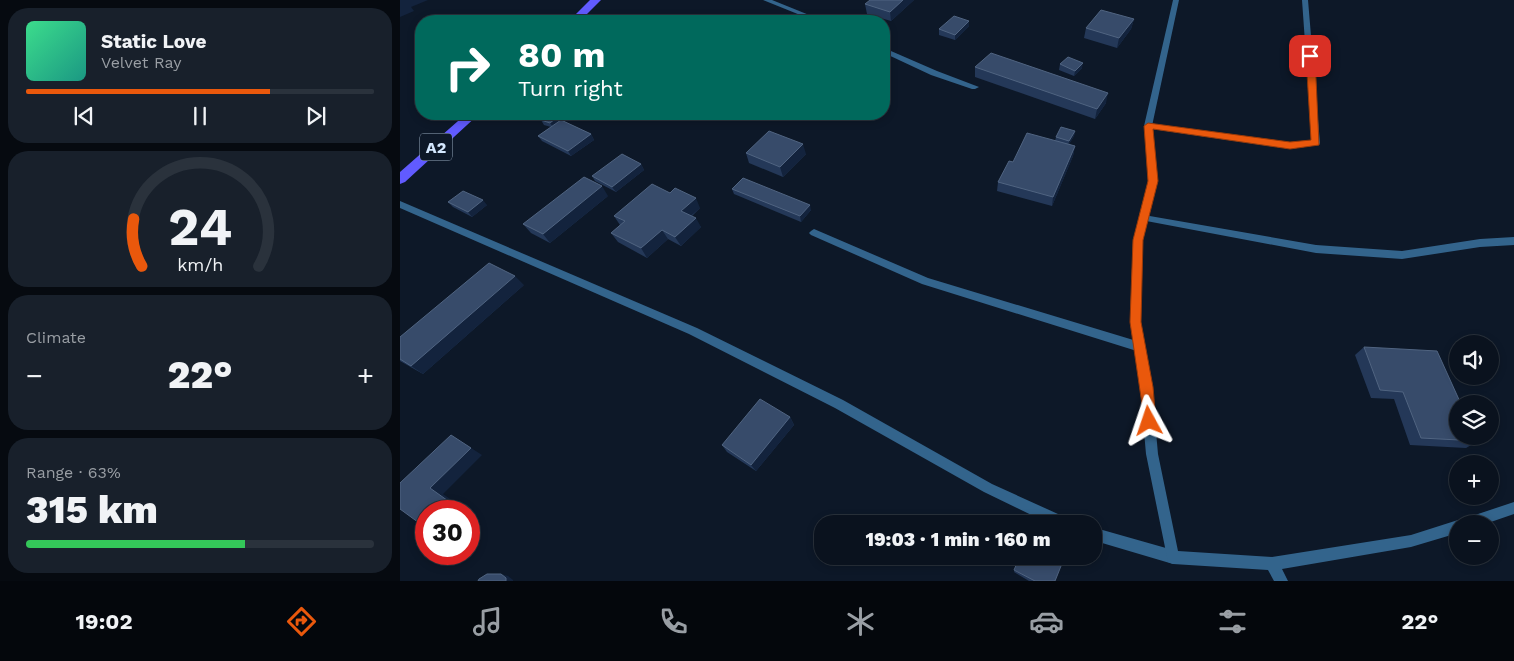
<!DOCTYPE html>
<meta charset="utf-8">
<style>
:root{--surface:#0a121e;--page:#18202b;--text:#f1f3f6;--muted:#999ea4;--line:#2a323c;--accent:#ea580c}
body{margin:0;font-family:"Work Sans",sans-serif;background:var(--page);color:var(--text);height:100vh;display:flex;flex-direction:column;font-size:19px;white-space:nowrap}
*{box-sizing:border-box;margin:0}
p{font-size:16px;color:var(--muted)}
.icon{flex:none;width:28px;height:28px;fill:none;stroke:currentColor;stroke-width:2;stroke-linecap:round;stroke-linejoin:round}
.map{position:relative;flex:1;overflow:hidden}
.side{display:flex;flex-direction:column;gap:8px;padding:8px;background:#060a10;width:400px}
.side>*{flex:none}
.hud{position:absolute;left:15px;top:15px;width:475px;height:105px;border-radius:20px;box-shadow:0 2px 8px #0003,0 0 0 1px var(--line);background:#00695c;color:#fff;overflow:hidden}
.fabs{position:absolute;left:1049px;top:335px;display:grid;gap:10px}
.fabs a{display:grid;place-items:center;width:50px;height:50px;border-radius:50%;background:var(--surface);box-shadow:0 2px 8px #0003,0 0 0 1px var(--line);font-size:25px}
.speed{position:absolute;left:15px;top:500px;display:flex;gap:10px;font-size:25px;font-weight:700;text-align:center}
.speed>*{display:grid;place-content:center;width:65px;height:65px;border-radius:50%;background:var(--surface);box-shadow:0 2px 8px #0003,0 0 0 1px var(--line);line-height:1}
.speed .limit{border:8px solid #d22;background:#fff;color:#111}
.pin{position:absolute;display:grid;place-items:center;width:42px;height:42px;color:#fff;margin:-21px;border-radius:10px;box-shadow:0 2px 8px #0006}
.me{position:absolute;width:55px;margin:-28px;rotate:355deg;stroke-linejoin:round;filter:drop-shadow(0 0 4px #0008)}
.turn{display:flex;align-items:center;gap:18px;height:105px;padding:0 20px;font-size:22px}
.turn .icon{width:65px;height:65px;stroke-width:2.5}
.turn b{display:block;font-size:35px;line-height:42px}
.big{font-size:38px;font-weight:800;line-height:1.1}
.side .card{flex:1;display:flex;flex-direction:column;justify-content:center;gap:8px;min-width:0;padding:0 18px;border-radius:20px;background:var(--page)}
.side .dial{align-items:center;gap:0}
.dial svg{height:130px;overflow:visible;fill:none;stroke:var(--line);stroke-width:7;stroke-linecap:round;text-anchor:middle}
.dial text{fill:var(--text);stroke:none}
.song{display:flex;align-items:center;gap:15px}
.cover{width:60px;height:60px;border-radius:8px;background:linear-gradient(135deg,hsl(150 70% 55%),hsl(170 70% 35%))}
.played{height:5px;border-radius:2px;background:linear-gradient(90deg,var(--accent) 70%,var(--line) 70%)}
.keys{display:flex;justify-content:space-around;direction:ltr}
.heat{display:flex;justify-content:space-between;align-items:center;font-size:28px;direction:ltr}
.charge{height:8px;border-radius:4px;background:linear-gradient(90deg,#34c759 63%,var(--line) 0)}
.trip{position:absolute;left:414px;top:515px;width:288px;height:50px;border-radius:20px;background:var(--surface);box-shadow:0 2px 8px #0003,0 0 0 1px var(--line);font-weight:800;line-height:50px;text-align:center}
.dock{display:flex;height:80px;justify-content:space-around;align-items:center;background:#04070c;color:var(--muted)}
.dock .icon{width:35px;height:35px}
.dock .on{color:var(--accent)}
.dock b{font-size:22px;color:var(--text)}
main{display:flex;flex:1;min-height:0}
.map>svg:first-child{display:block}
</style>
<main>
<section class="side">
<div class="card">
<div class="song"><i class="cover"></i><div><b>Static Love</b><p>Velvet Ray</p></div></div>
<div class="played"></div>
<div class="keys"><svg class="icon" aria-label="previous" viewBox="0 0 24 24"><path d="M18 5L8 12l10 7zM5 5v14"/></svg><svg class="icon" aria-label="pause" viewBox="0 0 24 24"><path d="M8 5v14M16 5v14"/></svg><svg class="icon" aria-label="next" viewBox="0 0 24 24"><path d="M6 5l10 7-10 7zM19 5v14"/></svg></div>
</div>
<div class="card dial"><svg viewBox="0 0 100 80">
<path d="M14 69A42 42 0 1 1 86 69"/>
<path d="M14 69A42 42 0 0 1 9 40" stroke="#ea580c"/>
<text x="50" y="56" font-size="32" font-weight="700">24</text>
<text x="50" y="72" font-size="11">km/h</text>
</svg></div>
<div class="card"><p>Climate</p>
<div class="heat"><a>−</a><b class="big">22°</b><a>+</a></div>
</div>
<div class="card"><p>Range · 63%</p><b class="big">315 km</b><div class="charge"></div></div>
</section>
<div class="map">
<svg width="1114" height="581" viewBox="0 0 1114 581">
<rect width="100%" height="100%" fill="#0d1828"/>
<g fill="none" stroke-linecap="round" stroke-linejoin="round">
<!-- service -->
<path fill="#33648c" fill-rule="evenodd" d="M 363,0 L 372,0 L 424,21 L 415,21 Z
M 902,0 L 908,0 L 920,143 L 919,145 L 890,149 L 745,128 L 744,126 L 748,123 L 890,143 L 912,141 Z
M 484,48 L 537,71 L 579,87 L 575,89 L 572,89 L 531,75 L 484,53 Z
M 0,201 L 297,328 L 443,400 L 592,484 L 669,519 L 670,524 L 650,524 L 584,492 L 435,408 L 289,334 L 0,208 Z
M 744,215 L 916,245 L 1002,251 L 1080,239 L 1114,237 L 1114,245 L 1080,247 L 1002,259 L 916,253 L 741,220 L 739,218 L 741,216 Z
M 414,229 L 528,278 L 740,342 L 744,344 L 745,347 L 744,350 L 740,352 L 522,284 L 411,235 L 409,233 L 411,231 Z
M 692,527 L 773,550 L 778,552 L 780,557 L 778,562 L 773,564 L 692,540 Z"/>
<!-- minor -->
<path fill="#33648c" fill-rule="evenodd" d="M 773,0 L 779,0 L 752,126 L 757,181 L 743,240 L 740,322 L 752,387 L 758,454 L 778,551 L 872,557 L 1011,535 L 1058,520 L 1060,520 L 1114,502 L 1114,514 L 1085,524 L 1058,524 L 1058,533 L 1011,547 L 882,569 L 888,581 L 874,581 L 868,570 L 773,564 L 768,562 L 746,454 L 740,387 L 730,322 L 733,240 L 749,181 L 744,126 Z"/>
<!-- primary -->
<path fill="#615bff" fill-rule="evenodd" d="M 190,0 L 201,0 L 180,21 L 169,21 Z
M 66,114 L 79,114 L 5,182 L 0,184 L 0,172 Z"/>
</g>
<!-- wall -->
<path fill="#243858" d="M 514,0 L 491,21 L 467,14 L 465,4 Z
M 734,19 L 731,29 L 717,48 L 684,38 L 686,28 Z
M 569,21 L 569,26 L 555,40 L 539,35 L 539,29 Z
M 660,64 L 682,68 L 674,76 L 659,70 Z
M 575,67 L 706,103 L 695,119 L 575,77 Z
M 141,120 L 164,120 L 163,121 L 191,134 L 194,140 L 171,156 L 142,141 L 138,136 L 151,127 L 144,125 Z
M 675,131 L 674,136 L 669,144 L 675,146 L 673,156 L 652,206 L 597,191 L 598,182 L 613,162 L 655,141 L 656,137 Z
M 346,153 L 406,154 L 383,177 L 349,163 Z
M 241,164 L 244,170 L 216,192 L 195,181 L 192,176 Z
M 332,189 L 411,210 L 401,222 L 334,194 Z
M 208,196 L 150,243 L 131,233 L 123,224 Z
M 48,202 L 87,205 L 72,217 L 53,207 Z
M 300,208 L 292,216 L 301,227 L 281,246 L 268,239 L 247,258 L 218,242 L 211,233 L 220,225 L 214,216 Z
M 124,285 L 23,374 L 0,361 L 0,337 Z
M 964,347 L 1078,441 L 1066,448 L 1010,445 L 994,399 L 971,398 L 955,355 Z
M 390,417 L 394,425 L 356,471 L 327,452 L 322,445 Z
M 620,556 L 655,581 L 629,581 L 614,572 Z"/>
<!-- shaded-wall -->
<path fill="#13233d" d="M 0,0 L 28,0 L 11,7 L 14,11 L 0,17 Z
M 503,0 L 514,0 L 491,21 L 490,12 Z
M 734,19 L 731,29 L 717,48 L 719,38 Z
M 569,21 L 569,26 L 555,40 L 555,35 Z
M 683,63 L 682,68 L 674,76 L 675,71 Z
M 708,93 L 706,103 L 695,119 L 697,109 Z
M 161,114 L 164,120 L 154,128 L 150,123 Z
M 675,131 L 674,136 L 668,146 L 669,141 Z
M 191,134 L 194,140 L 171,156 L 168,151 Z
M 403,144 L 406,154 L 383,177 L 380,167 Z
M 675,146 L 673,156 L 652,206 L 653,197 Z
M 241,164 L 244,170 L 216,192 L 212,187 Z
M 202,186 L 208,196 L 150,243 L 143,234 Z
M 296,198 L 300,208 L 286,220 L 281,211 Z
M 83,200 L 87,205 L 72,217 L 68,212 Z
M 410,205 L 411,210 L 401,222 L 400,216 Z
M 296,218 L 301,227 L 281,246 L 275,237 Z
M 262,230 L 268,239 L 247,258 L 241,248 Z
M 115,276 L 124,285 L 23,374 L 11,366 Z
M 390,417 L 394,425 L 356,471 L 351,465 Z
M 51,435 L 82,455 L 43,494 L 64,509 L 62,511 L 43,511 L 30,488 Z
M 101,574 L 108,576 L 113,580 L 113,581 L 106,581 Z"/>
<!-- building -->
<path fill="#374b6a" stroke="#506481" d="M 470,0 L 503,0 L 490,12 L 465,4 Z
M 701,10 L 734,19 L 719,38 L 686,28 Z
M 554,16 L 569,21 L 555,35 L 539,29 Z
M 591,53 L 708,93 L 697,109 L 575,67 Z
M 668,57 L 683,63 L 675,71 L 660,64 Z
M 148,114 L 161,114 L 150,123 L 141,120 Z
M 161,120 L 191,134 L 168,151 L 138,136 Z
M 661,127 L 675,131 L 669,141 L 656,137 Z
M 369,131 L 403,144 L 380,167 L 346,153 Z
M 627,133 L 675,146 L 653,197 L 598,182 L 609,161 L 613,162 Z
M 222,154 L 241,164 L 212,187 L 192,176 Z
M 184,177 L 202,186 L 143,234 L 123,224 Z
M 343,178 L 410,205 L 400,216 L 332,189 Z
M 252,184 L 270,193 L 275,188 L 296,198 L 281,211 L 296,218 L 275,237 L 262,230 L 241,248 L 211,233 L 225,221 L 214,216 Z
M 63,191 L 83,200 L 68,212 L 48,202 Z
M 89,263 L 115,276 L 11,366 L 0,359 L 0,337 Z
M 964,347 L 1037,351 L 1061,404 L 1058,404 L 1058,436 L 1076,436 L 1078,441 L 1021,438 L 1003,392 L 980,390 Z
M 360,399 L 390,417 L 351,465 L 322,445 Z
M 51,435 L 71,448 L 30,488 L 51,503 L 43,511 L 26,511 L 26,528 L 0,509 L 0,483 Z
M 620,556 L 665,556 L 655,581 L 635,581 L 614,570 Z
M 87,574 L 101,574 L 106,578 L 106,581 L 78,581 L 79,579 Z"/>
<!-- route -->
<path fill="#ea580c" stroke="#983908" d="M 910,53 L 915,56 L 919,145 L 890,149 L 753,129 L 758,181 L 743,240 L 741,322 L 753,387 L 756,421 L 754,425 L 749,427 L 745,425 L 730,322 L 733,240 L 748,181 L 744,126 L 748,123 L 890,142 L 911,140 L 906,56 Z"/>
<g text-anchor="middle" stroke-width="5" stroke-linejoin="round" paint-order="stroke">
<!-- shield labels -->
<rect fill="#0d1828" stroke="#98aabe" stroke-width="1" x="20" y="133.5" width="32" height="27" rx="4"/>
<g font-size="16" font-weight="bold" fill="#d4e8ff">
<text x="36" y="153">A2</text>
</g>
</g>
</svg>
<div class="fabs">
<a><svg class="icon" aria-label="sound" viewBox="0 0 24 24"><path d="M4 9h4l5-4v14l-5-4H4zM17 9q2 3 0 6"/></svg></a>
<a><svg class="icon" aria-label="layers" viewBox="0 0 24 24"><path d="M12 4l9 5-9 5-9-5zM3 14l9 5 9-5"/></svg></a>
<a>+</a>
<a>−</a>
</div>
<div class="speed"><div class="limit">30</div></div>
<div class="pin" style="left:910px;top:56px;background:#d93025"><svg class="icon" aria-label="arrive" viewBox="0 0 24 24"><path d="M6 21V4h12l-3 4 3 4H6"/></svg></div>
<svg class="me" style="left:749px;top:421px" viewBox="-20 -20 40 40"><path d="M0-17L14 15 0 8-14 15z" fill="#ea580c" stroke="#fff" stroke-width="4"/></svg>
<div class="trip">19:03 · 1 min · 160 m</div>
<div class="hud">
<div class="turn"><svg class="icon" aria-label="right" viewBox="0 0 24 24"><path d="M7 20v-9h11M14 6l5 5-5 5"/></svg><div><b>80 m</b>Turn right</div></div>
</div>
</div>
</main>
<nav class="dock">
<b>19:02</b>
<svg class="icon on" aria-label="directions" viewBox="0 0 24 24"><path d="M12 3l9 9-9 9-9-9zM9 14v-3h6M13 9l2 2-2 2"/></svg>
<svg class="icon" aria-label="music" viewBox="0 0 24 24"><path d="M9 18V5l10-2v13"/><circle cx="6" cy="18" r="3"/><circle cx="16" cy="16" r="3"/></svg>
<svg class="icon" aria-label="phone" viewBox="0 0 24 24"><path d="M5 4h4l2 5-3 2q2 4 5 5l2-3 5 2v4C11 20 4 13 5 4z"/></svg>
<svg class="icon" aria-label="climate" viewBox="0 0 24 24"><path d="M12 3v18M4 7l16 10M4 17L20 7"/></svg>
<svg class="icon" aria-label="car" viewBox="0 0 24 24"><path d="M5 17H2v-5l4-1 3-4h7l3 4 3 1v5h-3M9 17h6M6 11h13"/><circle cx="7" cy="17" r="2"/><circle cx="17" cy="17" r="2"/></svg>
<svg class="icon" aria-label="filters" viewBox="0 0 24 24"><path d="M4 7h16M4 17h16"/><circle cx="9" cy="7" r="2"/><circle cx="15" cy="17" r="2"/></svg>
<b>22°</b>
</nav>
